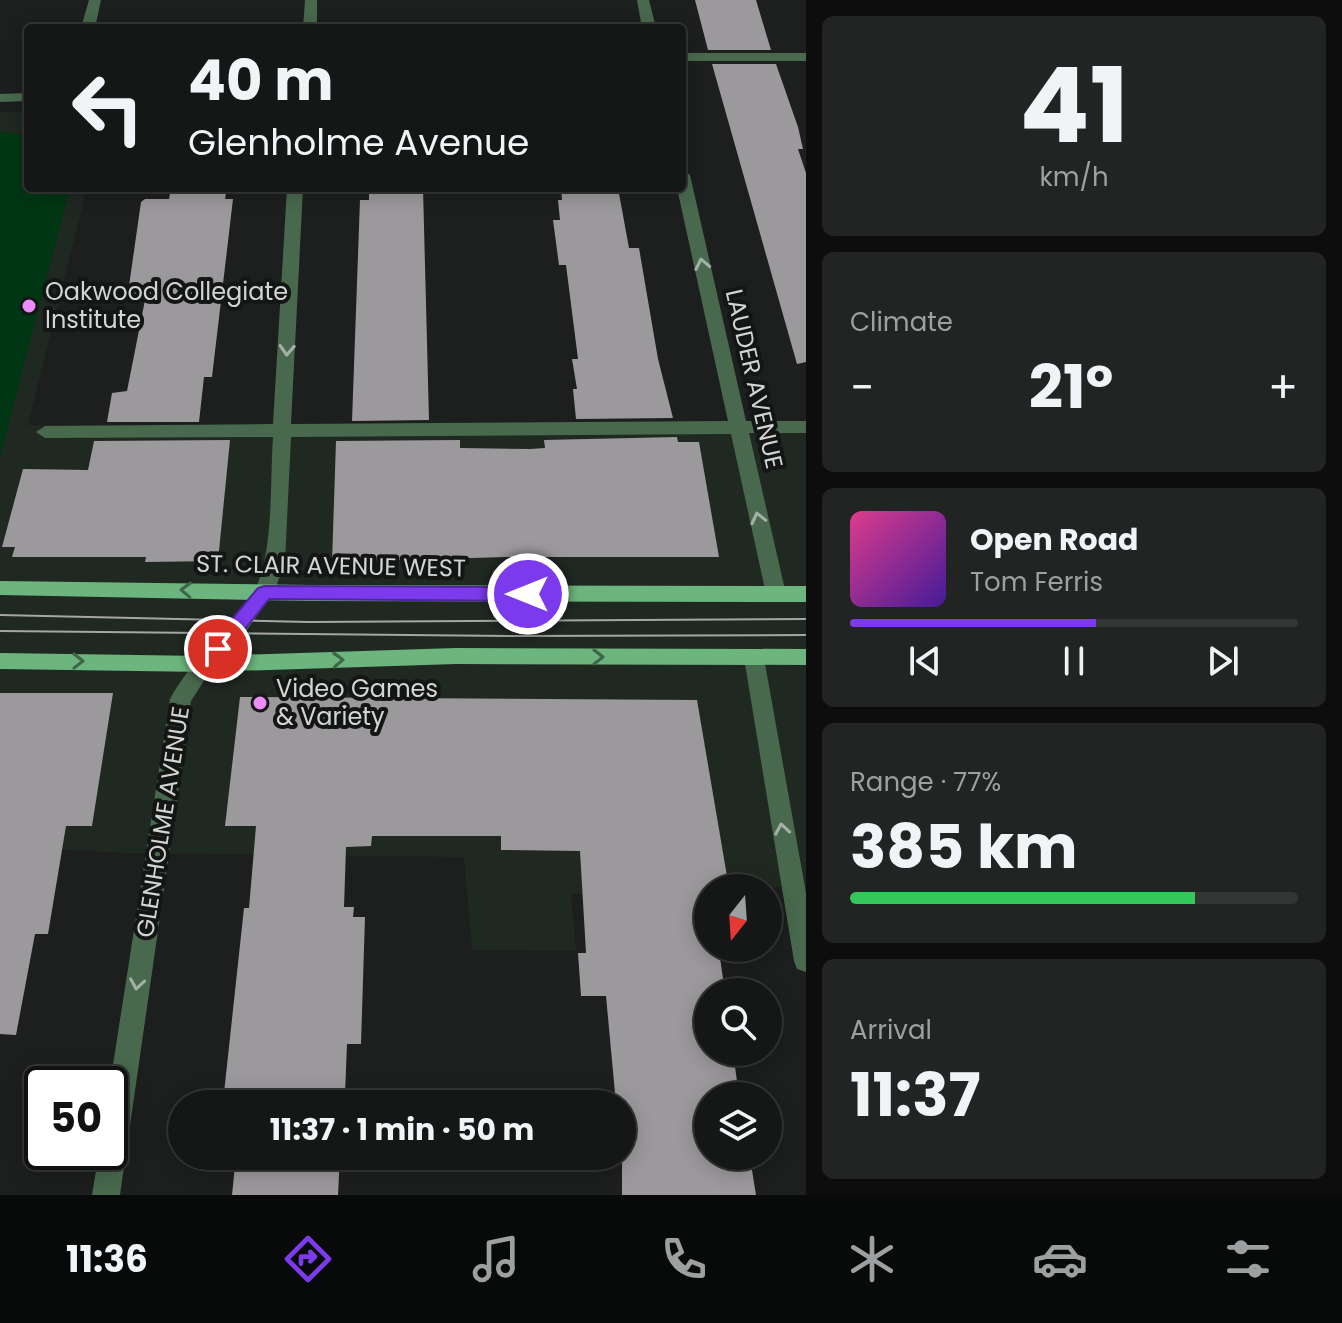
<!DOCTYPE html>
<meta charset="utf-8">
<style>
:root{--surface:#151716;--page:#222423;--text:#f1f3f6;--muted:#9d9fa1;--line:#343635;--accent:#7c3aed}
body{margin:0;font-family:Poppins,sans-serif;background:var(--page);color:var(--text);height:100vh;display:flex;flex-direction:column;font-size:30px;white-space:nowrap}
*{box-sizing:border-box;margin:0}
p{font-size:26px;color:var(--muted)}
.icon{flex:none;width:44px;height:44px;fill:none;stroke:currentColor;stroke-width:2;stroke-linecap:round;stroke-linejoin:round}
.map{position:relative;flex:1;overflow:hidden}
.side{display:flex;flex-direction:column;gap:16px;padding:16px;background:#0c0d0c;width:536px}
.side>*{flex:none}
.hud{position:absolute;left:24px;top:24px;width:662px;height:168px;border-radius:8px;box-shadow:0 4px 20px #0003,0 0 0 2px var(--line);background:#151716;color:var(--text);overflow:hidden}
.needle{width:52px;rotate:197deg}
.fabs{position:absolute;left:694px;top:874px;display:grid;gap:16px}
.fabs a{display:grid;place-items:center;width:88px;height:88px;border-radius:50%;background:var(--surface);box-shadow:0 4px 20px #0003,0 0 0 2px var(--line);font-size:40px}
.speed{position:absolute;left:24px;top:1066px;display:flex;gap:16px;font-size:40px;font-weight:700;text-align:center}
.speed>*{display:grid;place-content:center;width:104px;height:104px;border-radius:50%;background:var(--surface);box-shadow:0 4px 20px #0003,0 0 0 2px var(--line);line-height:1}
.speed .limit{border:4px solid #111;border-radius:12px;background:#fff;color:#111}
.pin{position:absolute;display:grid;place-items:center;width:68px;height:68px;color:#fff;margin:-34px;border:4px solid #fff;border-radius:50%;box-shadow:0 2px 8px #0007}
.me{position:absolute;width:88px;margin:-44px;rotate:270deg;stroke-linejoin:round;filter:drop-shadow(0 0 6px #0008)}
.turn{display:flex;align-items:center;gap:28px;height:168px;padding:0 32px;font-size:36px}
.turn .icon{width:104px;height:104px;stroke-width:2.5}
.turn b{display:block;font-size:56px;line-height:68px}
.big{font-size:60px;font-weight:700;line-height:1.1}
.side .tile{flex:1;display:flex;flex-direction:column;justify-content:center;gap:12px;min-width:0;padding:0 28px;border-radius:12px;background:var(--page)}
.side .dial{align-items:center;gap:0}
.dial b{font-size:104px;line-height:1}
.song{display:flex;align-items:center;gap:24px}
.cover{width:96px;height:96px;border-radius:12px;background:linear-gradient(135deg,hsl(330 70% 55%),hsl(260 70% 35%))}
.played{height:8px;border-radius:4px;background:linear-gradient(90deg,var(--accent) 55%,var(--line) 55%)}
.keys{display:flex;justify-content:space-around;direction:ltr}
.heat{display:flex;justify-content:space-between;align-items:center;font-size:44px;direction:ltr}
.charge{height:12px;border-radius:6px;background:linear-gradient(90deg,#34c759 77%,var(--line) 0)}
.trip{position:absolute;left:168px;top:1090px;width:468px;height:80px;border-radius:40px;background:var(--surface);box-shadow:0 4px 20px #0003,0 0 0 2px var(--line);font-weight:700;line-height:80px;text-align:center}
.tab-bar{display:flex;height:128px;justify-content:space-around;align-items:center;background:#080909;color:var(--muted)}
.tab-bar .icon{width:56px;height:56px}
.tab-bar .active{color:var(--accent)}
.tab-bar b{font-size:36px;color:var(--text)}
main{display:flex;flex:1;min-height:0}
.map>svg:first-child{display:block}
</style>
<main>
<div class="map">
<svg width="806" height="1195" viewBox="0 0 806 1195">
<rect width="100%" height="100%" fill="#1c1f1d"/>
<!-- built -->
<path fill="#202822" d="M 0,112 L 28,112 L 28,188 L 87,188 L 28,425 L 806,428 L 806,887 L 708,888 L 708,893 L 571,894 L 576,951 L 472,950 L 464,857 L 126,853 L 0,847 Z"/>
<!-- green -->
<path fill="#003613" d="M 0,132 L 28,135 L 28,188 L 70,188 L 0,458 Z"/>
<!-- building -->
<path fill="#9c999d" d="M 695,0 L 756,0 L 771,50 L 708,50 Z
M 712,64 L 776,64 L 798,127 L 803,149 L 798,149 L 806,173 L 806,362 L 797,364 Z
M 171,188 L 227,188 L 225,199 L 233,199 L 212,377 L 204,377 L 199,422 L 107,422 L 112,393 L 127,391 L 145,300 L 127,300 L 141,202 L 145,199 L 169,199 Z
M 369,188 L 423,188 L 429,420 L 352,421 L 360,200 L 369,200 Z
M 561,188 L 618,188 L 629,248 L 639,248 L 658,359 L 673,418 L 576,419 L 573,389 L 577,389 L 572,359 L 578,359 L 566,265 L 559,265 L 553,220 L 560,220 L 558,200 L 562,200 Z
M 677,437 L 678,442 L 699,442 L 719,557 L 506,557 L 332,562 L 336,441 L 460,440 L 460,448 L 530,449 L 545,448 L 544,440 Z
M 230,440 L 218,561 L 145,562 L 146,557 L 12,557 L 15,547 L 2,547 L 23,469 L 88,470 L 94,441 Z
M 0,693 L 113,693 L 92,826 L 66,826 L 48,934 L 35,934 L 16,1035 L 0,1034 Z
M 240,697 L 697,700 L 729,888 L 708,888 L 708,951 L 719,951 L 725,992 L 708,992 L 708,1052 L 733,1052 L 739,1096 L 708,1096 L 708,1159 L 750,1158 L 756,1195 L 622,1195 L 622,1104 L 616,1104 L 606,996 L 581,996 L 578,953 L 586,953 L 580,851 L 501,850 L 501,836 L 372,836 L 371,846 L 346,847 L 344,907 L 354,907 L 353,917 L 365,917 L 361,1044 L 347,1044 L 345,1094 L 224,1093 L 244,908 L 249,908 L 256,826 L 225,826 Z
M 236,1156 L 340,1156 L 338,1195 L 232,1195 Z"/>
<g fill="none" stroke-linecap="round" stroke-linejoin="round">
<!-- minor -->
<path fill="#48694e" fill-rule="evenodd" d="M 89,0 L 101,0 L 95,28 L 81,28 Z
M 305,0 L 317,0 L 317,28 L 303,28 Z
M 637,0 L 649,0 L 656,28 L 642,28 Z
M 682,53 L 806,53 L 806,61 L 682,61 Z
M 28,93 L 28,101 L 0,102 L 0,94 Z
M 682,170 L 690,175 L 746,421 L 806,421 L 806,433 L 749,433 L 786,594 L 783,599 L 769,599 L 766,594 L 731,434 L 291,437 L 285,562 L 274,592 L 239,641 L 211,670 L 191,701 L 120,1195 L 92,1195 L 99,1152 L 110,1152 L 110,1084 L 170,699 C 192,658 230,630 254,591 C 274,557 270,477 273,437 L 45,438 L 36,432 L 45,426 L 273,424 L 287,188 L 303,188 L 291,424 L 728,421 L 677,188 L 682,188 Z
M 754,650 L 761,652 L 764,658 L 806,893 L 806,972 L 797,969 L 794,961 L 744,658 L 747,652 Z"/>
<!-- major -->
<path fill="#6db57e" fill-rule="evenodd" d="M 0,581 L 312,585 L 806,586 L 806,602 L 312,601 L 0,595 Z
M 456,648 L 806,649 L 806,665 L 456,664 L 204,672 L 0,669 L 0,653 L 204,656 Z"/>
<!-- tram -->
<path stroke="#a5a7a5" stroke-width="2" d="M 0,615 L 308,622 L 806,619
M 0,631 L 514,636 L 806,635"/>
</g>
<!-- one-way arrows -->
<defs><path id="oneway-chevron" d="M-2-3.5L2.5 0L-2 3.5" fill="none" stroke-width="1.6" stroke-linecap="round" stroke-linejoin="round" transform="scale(2)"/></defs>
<g stroke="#a2afa4">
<use href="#oneway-chevron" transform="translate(702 264) rotate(-102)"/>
<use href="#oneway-chevron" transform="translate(287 350) rotate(93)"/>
<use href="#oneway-chevron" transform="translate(758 518) rotate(-103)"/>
<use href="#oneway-chevron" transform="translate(782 829) rotate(-99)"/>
<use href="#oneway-chevron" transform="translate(137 984) rotate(99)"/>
</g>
<g stroke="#406649">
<use href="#oneway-chevron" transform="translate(186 590) rotate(-178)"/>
<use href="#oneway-chevron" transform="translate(598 657)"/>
<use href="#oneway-chevron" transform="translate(338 660) rotate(-2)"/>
<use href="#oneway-chevron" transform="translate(78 661)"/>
</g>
<!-- route -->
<path fill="#7c3aed" stroke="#51269a" stroke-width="2" d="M 264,586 L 528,587 L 537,594 L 528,601 L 269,599 L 225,654 L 211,654 L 209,649 L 211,644 L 258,588 Z"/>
<!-- markers -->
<g fill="#eb8dfc" stroke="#131614" stroke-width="3">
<circle cx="29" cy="306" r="8"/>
<circle cx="260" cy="703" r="8"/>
</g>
<g text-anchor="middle" stroke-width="8" stroke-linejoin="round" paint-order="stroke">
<!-- poi labels -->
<g font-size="24" fill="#d3d5d3" stroke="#131614" text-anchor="start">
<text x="45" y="300">Oakwood Collegiate<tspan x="45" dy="28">Institute</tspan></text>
<text x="276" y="697">Video Games<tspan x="276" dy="28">&amp; Variety</tspan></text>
</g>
<!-- street labels -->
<g font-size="24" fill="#d3d5d3" stroke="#131614">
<text transform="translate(754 379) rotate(77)" y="8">LAUDER AVENUE</text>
<text transform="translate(331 566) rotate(1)" y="8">ST. CLAIR AVENUE WEST</text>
<text transform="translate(163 822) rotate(-81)" y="8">GLENHOLME AVENUE</text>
</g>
</g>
</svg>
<div class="fabs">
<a><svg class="needle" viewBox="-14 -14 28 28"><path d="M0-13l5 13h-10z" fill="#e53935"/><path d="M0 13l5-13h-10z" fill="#9d9fa1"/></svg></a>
<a><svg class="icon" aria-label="search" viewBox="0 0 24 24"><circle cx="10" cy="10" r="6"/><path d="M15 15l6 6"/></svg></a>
<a><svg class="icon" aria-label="layers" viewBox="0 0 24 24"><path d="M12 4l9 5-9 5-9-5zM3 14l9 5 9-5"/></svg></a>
</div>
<div class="speed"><div class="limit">50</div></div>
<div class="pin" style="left:218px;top:649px;background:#d93025"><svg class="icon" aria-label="arrive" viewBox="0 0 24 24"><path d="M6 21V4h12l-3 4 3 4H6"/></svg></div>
<svg class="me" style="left:528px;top:594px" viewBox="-20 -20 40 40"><circle r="17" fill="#7c3aed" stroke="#fff" stroke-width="3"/><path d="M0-11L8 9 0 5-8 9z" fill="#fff"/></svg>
<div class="trip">11:37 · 1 min · 50 m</div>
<div class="hud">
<div class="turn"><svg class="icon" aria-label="left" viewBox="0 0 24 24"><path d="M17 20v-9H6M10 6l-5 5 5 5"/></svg><div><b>40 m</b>Glenholme Avenue</div></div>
</div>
</div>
<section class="side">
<div class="tile dial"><b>41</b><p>km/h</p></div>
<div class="tile"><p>Climate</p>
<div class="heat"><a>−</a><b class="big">21°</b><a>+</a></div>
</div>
<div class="tile">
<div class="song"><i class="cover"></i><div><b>Open Road</b><p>Tom Ferris</p></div></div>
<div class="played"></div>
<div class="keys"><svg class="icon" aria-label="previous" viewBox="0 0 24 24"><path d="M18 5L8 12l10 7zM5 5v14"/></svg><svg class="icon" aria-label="pause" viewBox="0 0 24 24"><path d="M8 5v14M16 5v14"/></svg><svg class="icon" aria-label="next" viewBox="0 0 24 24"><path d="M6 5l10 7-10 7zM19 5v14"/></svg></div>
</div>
<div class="tile"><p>Range · 77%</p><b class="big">385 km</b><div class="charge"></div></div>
<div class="tile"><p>Arrival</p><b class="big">11:37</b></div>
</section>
</main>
<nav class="tab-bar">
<b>11:36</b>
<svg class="icon active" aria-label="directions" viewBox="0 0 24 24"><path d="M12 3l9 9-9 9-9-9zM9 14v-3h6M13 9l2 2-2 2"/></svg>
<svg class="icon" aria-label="music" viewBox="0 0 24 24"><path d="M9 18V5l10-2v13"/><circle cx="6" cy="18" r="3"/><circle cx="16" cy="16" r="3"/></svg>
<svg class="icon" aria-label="phone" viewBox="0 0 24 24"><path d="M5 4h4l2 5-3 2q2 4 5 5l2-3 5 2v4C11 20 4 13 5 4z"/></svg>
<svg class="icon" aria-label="climate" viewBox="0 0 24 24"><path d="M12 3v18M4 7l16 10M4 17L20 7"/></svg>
<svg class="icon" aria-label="car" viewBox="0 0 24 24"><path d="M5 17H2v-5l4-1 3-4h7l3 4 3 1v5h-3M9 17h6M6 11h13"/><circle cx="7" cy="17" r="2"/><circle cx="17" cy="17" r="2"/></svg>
<svg class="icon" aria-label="filters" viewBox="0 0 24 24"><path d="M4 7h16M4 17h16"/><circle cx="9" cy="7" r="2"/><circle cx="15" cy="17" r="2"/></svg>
</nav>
